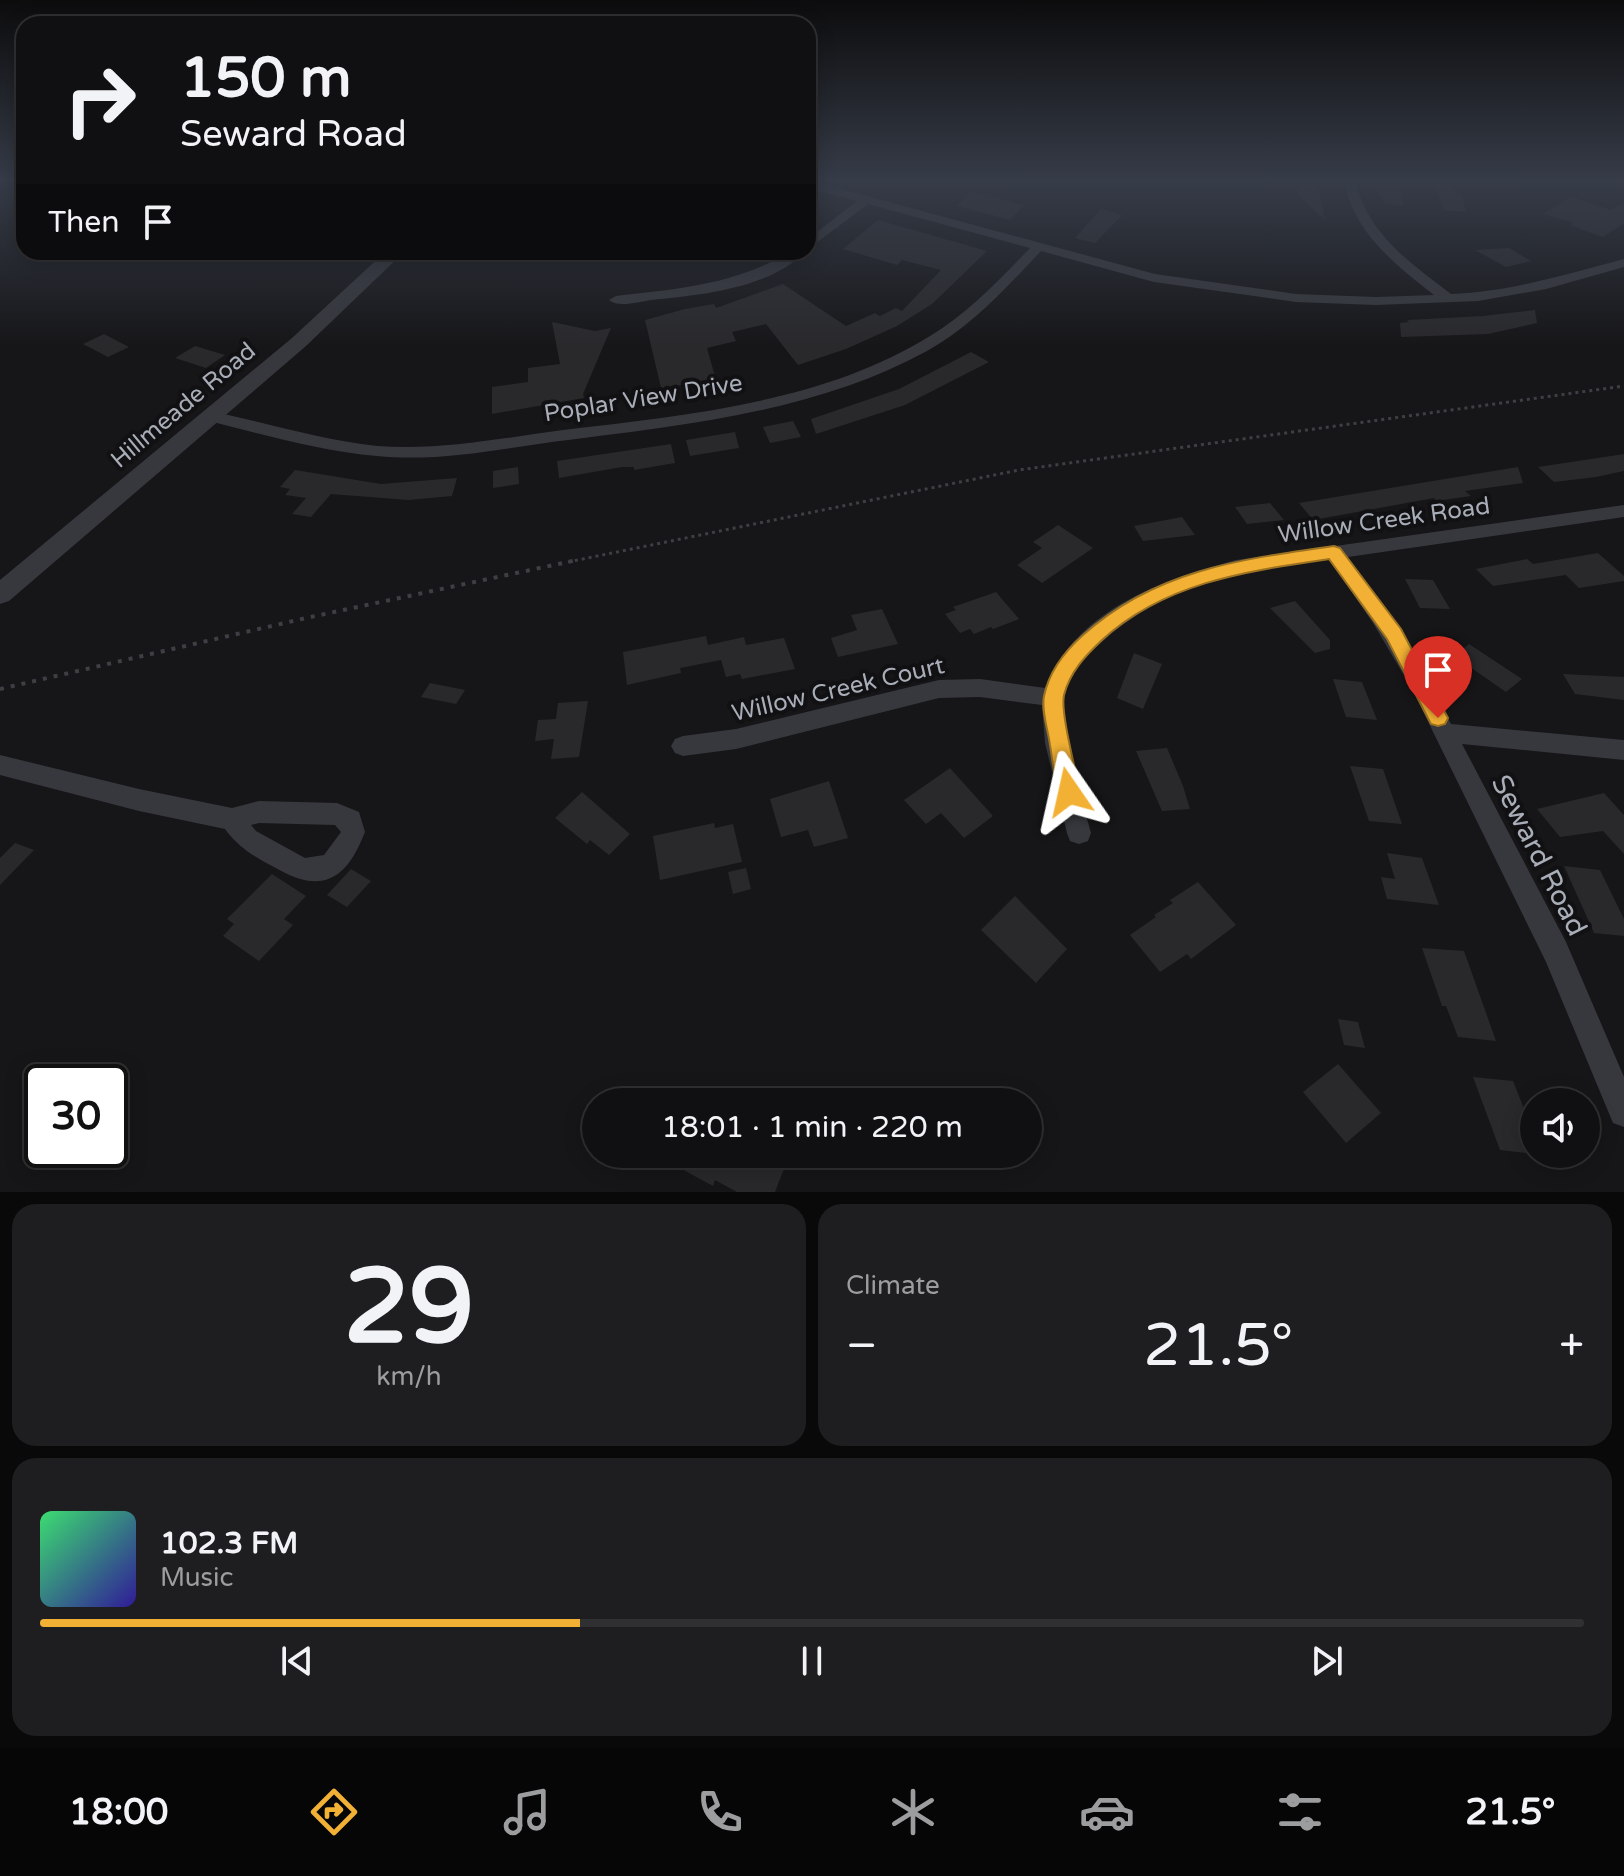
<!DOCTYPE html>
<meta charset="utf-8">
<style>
:root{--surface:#101012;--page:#1e1e20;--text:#f1f3f6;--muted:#9c9d9f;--line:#303032;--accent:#f2b134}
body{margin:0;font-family:"Varela Round",sans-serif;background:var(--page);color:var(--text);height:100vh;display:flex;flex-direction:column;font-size:30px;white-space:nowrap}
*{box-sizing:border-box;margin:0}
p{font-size:26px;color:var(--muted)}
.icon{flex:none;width:44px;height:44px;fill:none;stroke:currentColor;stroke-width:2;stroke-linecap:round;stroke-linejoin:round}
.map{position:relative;height:1192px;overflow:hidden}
.panel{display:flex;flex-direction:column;gap:12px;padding:12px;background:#09090a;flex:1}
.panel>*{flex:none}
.top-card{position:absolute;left:16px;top:16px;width:800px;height:244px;border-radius:24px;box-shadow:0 4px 20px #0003,0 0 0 2px var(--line);background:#101012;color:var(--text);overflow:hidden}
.controls{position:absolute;left:1520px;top:1088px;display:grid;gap:16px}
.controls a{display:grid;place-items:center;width:80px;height:80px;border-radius:50%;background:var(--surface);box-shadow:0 4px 20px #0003,0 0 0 2px var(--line);font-size:40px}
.speed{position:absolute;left:24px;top:1064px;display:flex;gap:16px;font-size:40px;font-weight:700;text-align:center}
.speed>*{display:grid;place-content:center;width:104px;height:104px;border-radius:50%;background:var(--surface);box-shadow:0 4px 20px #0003,0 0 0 2px var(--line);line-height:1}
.speed .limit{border:4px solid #111;border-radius:12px;background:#fff;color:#111}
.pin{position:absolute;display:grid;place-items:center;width:68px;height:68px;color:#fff;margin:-82px -34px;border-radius:50% 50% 50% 0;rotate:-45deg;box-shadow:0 0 8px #0007}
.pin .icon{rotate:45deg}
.me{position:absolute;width:88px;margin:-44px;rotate:349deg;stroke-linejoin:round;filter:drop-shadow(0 0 6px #0008)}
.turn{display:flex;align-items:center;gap:28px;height:168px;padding:0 32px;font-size:36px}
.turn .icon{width:104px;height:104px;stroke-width:2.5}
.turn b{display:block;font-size:56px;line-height:68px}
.then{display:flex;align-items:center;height:76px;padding:0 32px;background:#0003;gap:16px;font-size:30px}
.big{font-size:60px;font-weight:600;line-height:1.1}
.panel .tile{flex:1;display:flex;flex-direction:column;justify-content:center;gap:12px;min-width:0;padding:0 28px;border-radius:24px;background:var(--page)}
.panel .dial{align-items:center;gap:0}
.dial b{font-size:104px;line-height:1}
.song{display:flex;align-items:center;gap:24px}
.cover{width:96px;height:96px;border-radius:12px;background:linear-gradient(135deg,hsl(140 70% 55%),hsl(250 70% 35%))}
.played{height:8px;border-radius:4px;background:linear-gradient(90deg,var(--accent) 35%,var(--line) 35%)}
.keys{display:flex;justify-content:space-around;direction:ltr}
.heat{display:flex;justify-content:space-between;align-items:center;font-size:44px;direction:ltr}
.panel .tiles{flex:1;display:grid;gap:12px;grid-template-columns:1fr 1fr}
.tile:last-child{grid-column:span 2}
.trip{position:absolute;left:582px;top:1088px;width:460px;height:80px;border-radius:40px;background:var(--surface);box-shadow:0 4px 20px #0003,0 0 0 2px var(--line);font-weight:600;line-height:80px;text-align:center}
.dock{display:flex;height:128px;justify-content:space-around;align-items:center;background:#060607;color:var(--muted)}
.dock .icon{width:56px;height:56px}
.dock .current{color:var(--accent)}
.dock b{font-size:36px;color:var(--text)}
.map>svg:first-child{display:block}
</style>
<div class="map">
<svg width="1624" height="1192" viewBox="0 0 1624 1192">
<rect width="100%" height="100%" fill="#161618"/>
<!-- building -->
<path fill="#29292c" d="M 1297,180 L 1316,180 L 1325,220 L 1298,195 Z
M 1371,180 L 1397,180 L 1404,206 L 1385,204 Z
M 1434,183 L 1454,186 L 1456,195 L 1462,195 L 1466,212 L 1444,210 Z
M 970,192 L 1024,205 L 1010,220 L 957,206 Z
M 1571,197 L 1611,210 L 1624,202 L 1624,223 L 1603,237 L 1572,226 L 1572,222 L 1543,214 Z
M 1101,209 L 1122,215 L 1095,243 L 1075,238 Z
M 878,220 L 987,251 L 932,304 L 897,326 L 846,349 L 798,365 L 766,324 L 732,332 L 736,341 L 707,348 L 716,380 L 661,388 L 645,320 L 685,309 L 714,304 L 716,308 L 783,284 L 846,326 L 875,313 L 880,316 L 896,308 L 902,311 L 941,270 L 902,260 L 897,265 L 843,249 Z
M 1509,248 L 1531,261 L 1506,267 L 1475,250 Z
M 1535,310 L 1537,323 L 1488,334 L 1401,337 L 1400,323 L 1409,322 L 1407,320 L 1483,316 Z
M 552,322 L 595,331 L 611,328 L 583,394 L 584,398 L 492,414 L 492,387 L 528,382 L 528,368 L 560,364 Z
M 104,334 L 129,347 L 108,357 L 83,344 Z
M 195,346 L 225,355 L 206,368 L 175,358 Z
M 971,352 L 989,362 L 905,405 L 816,434 L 811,419 L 899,389 Z
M 793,421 L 801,437 L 770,443 L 763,427 Z
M 735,432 L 739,448 L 690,456 L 686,440 Z
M 671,444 L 675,463 L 634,470 L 634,467 L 622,467 L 559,478 L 557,461 Z
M 1624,454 L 1624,471 L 1596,477 L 1554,482 L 1538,467 Z
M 518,467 L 519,484 L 493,488 L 493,471 Z
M 1518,467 L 1523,483 L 1465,491 L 1471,496 L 1436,501 L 1434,498 L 1313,520 L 1299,503 Z
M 295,470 L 381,484 L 457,478 L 452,496 L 408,500 L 331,494 L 311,517 L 292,514 L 306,498 L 285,495 L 290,489 L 280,487 Z
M 1270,503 L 1284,520 L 1247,524 L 1235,507 Z
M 1182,517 L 1195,535 L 1143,541 L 1134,526 Z
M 1058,525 L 1093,548 L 1042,583 L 1017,565 L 1042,548 L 1033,542 Z
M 1598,553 L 1624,576 L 1624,581 L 1579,588 L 1566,575 L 1493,586 L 1476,569 L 1527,559 L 1533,564 Z
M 1405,579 L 1433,580 L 1450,609 L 1420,608 Z
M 996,592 L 1019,619 L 993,629 L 991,627 L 974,634 L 970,629 L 960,633 L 945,614 L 956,610 L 953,607 Z
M 1295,601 L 1330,640 L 1330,649 L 1315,653 L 1270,608 Z
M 882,609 L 898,644 L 838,657 L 831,638 L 857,630 L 851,615 Z
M 706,636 L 708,645 L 744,637 L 746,645 L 784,638 L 795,669 L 742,679 L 740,674 L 726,677 L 721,660 L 680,668 L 681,673 L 627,685 L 623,652 Z
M 1469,644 L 1522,679 L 1506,692 L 1454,656 Z
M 1134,653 L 1162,664 L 1143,709 L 1117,698 Z
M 1563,674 L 1624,677 L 1624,700 L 1575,694 Z
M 1333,679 L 1362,682 L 1377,720 L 1346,717 Z
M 430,683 L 465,690 L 456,704 L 421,697 Z
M 588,701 L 579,757 L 551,759 L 554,739 L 535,741 L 538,720 L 556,719 L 558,703 Z
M 1167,748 L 1183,786 L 1190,809 L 1162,811 L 1136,751 Z
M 1350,766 L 1383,769 L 1402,824 L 1369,821 Z
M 950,768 L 993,816 L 964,838 L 941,813 L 926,824 L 904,800 Z
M 829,781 L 848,838 L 814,847 L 808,830 L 781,837 L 770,799 Z
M 582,792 L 630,834 L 609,855 L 590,840 L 587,844 L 555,818 Z
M 1604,793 L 1624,815 L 1624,854 L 1603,831 L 1560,837 L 1537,809 Z
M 714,823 L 715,828 L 733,824 L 742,862 L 660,880 L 653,836 Z
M 15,843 L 34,850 L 0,885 L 0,858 Z
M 1387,853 L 1422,858 L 1439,905 L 1387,899 L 1381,877 L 1395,879 Z
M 1564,866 L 1600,870 L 1624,919 L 1624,936 L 1594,933 Z
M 746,868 L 751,889 L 733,894 L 728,872 Z
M 351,869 L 371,881 L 347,907 L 327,895 Z
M 272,874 L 306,896 L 284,919 L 293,925 L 259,961 L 223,936 L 234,924 L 227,919 Z
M 1198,882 L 1236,925 L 1191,959 L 1187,954 L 1160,972 L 1130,935 L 1156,917 L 1154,915 L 1173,903 L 1170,900 Z
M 1015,896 L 1067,949 L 1036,983 L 981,930 Z
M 1422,948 L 1464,951 L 1496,1041 L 1458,1037 L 1446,1006 L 1442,1006 Z
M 1338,1019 L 1358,1022 L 1365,1048 L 1344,1045 Z
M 1338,1064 L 1381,1113 L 1346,1143 L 1303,1092 Z
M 1473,1077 L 1513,1081 L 1534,1134 L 1534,1154 L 1500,1150 Z
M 684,1154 L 760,1154 L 785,1166 L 775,1192 L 737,1192 L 715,1180 L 713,1186 L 678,1167 Z"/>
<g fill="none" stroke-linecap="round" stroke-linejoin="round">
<!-- path-far1 -->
<path stroke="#3d3f44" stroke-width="3" stroke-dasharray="3 4" stroke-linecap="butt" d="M 568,562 L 1019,470 L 1624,386"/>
<!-- path -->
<path stroke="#3d3f44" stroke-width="4" stroke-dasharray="4 7" stroke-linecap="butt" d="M 0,689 L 306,618 L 577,560"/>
<!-- minor -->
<path fill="#37383d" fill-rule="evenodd" d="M 808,180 L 1155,274 L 1296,294 L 1376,297 L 1434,295 C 1393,263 1355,233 1343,180 L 1355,180 C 1368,234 1409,262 1451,294 C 1511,292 1566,274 1624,259 L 1624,267 L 1546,289 L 1478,301 L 1376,305 L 1296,302 L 1154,282 L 1041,251 C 1006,288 972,326 927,351 C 814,413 678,426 552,442 C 494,450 436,462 377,456 C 319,451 262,434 205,420 L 203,416 L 211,411 C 266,423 321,440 377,446 C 439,451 502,438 563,430 C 686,415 822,403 930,336 C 968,313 999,280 1030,248 L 868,204 L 808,249 L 808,239 L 857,201 L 808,188 Z
M 789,252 L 805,252 C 768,289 700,295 651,300 C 638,302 619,308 609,300 L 616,296 C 676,289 736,285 789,252 Z
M 1624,505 L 1624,517 L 1348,557 L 1416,656 L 1451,724 L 1624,740 L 1624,760 L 1462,744 L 1566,942 L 1624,1077 L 1624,1127 L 1613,1123 L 1546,962 L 1412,689 L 1373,623 L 1329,559 C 1247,569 1166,584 1103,641 C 1086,655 1069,673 1065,695 C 1057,735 1081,794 1091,833 L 1088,841 L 1079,844 L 1070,841 L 1067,833 L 1045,743 L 1042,705 L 980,697 L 939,698 L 736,749 L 683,756 L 675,753 L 671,746 L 675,739 L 683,736 L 736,729 L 939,680 L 980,679 L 1045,688 C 1076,610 1161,580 1236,560 Z
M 0,755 L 139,789 L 232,808 L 259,801 L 337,803 L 359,812 L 365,832 C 346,881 321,895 274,867 C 253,856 238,847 225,829 L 139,811 L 0,775 ZM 259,823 L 335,825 L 341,832 L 324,855 L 305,858 L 256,831 L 251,825 Z"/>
<!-- tertiary -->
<path fill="#37383d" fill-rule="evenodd" d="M 385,252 L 404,252 L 306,346 L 9,601 L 0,604 L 0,580 L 292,338 Z"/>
</g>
<!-- sky -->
<linearGradient id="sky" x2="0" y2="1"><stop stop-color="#0c0c0d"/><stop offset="0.52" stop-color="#363c48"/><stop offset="1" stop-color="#363c48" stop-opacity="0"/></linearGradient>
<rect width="1624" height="347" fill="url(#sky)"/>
<!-- route -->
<path fill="#f2b134" stroke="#9d7322" stroke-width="2" d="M 1334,546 L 1340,548 L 1401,629 L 1448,718 L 1445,724 L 1438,726 L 1431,724 L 1387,639 L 1329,559 C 1248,571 1165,582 1102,640 C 1085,656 1070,672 1064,695 C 1060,712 1076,771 1080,792 L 1077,799 L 1069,802 L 1061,799 C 1054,783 1053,762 1050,745 C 1048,730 1041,710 1044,696 C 1049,672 1065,651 1083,635 C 1155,570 1241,559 1334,546 Z"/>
<g text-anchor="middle" stroke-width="8" stroke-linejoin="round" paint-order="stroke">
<!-- street labels -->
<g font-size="24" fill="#a8adb8" stroke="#111113">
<text transform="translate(643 398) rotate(-9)" y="8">Poplar View Drive</text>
<text transform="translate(183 405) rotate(-40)" y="8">Hillmeade Road</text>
<text transform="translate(1384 520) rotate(-8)" y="8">Willow Creek Road</text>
<text transform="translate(838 689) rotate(-13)" y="8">Willow Creek Court</text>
</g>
<!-- near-street labels -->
<g font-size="28" fill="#a8adb8" stroke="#111113">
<text transform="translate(1540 855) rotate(63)" y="10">Seward Road</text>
</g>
</g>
</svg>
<div class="controls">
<a><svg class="icon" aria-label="sound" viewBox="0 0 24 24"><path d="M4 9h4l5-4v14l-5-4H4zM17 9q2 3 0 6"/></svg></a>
</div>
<div class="speed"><div class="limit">30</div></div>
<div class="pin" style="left:1438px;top:718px;background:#d93025"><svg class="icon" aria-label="arrive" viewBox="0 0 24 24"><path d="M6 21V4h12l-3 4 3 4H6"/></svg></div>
<svg class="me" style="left:1069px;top:792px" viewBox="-20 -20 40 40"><path d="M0-17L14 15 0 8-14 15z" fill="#f2b134" stroke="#fff" stroke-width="4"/></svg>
<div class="trip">18:01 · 1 min · 220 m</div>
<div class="top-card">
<div class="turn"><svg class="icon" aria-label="right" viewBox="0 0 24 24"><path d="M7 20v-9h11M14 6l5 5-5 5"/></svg><div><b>150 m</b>Seward Road</div></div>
<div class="then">Then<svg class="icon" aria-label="arrive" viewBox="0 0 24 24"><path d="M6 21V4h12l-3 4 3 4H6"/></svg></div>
</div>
</div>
<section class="panel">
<div class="tiles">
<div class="tile dial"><b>29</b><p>km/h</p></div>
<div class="tile"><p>Climate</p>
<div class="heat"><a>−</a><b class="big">21.5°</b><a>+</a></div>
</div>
<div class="tile">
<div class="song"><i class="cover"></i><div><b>102.3 FM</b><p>Music</p></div></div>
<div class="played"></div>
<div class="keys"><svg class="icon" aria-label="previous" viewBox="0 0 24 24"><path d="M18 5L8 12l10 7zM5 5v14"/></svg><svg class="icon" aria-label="pause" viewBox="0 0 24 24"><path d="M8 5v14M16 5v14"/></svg><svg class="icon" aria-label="next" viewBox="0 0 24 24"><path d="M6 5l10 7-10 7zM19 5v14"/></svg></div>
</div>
</div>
</section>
<nav class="dock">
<b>18:00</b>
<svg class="icon current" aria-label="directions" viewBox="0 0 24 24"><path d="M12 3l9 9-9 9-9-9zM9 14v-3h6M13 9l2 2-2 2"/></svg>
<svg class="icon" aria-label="music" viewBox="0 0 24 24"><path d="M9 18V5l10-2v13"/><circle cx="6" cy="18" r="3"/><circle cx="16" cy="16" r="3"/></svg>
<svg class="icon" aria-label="phone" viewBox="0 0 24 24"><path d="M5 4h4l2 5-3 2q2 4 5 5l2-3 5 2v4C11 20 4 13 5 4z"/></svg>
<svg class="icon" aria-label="climate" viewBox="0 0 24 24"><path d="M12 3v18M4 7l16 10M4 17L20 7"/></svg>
<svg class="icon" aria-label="car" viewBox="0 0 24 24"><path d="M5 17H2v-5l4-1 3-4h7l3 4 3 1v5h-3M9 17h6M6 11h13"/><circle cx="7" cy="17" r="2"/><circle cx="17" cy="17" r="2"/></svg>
<svg class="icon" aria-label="filters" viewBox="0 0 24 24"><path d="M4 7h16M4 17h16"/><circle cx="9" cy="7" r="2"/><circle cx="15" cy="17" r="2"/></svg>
<b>21.5°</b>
</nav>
